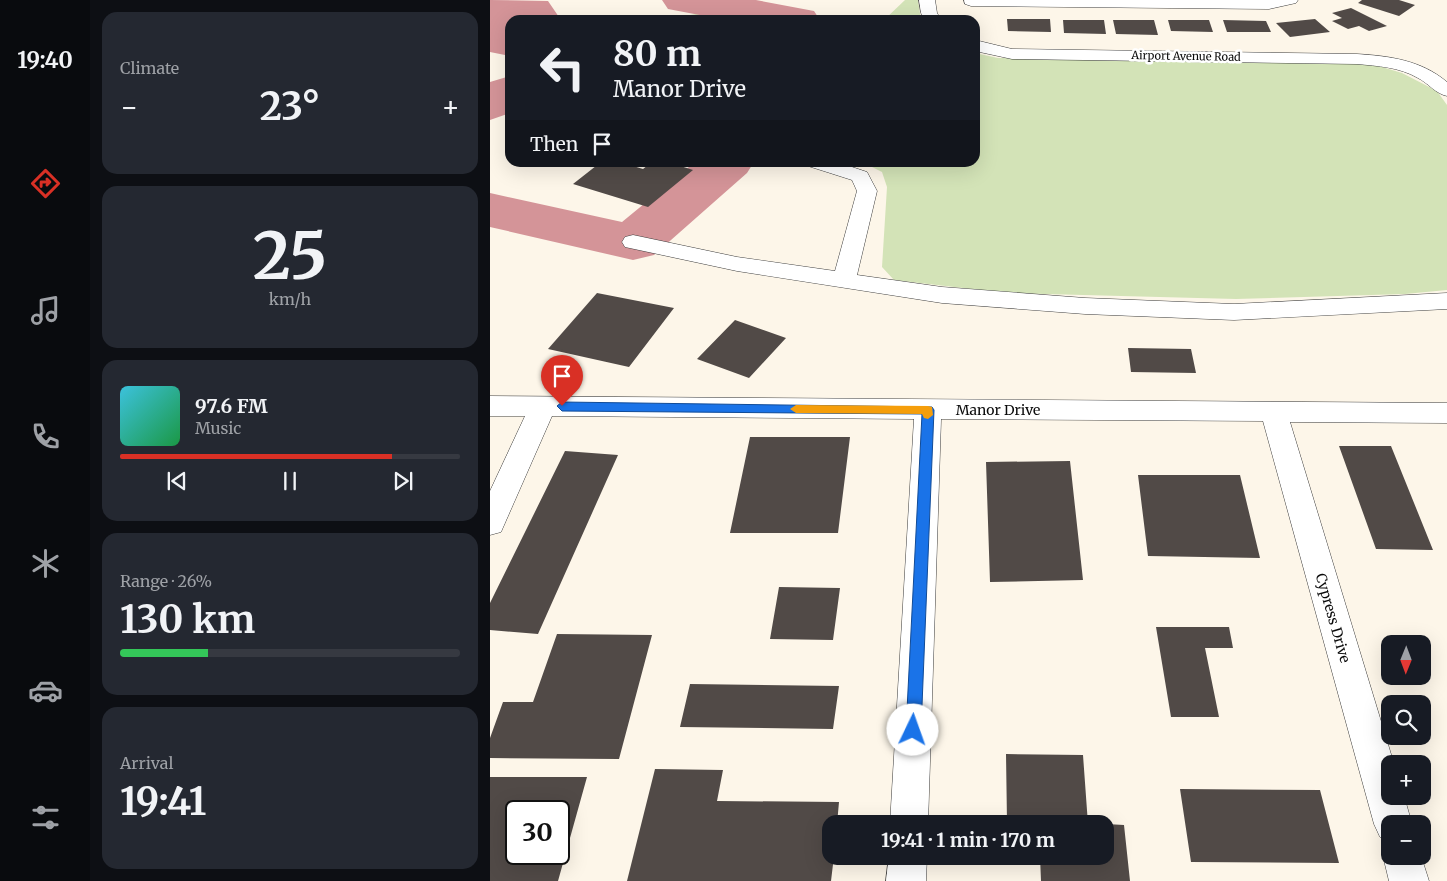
<!DOCTYPE html>
<meta charset="utf-8">
<style>
:root{--surface:#171b24;--page:#242831;--text:#f1f3f6;--muted:#9ea1a6;--line:#363941;--accent:#d93025}
body{margin:0;font-family:Merriweather,serif;background:var(--page);color:var(--text);height:100vh;display:flex;flex-direction:column;font-size:19px;white-space:nowrap}
*{box-sizing:border-box;margin:0}
p{font-size:16px;color:var(--muted)}
.icon{flex:none;width:28px;height:28px;fill:none;stroke:currentColor;stroke-width:2;stroke-linecap:round;stroke-linejoin:round}
.map{position:relative;flex:1;overflow:hidden}
.drawer{display:flex;flex-direction:column;gap:12px;padding:12px;background:#0d0f14;width:400px}
.drawer>*{flex:none}
.guide{position:absolute;left:15px;top:15px;width:475px;height:152px;border-radius:15px;box-shadow:0 5px 20px #0002;background:#171b24;color:var(--text);overflow:hidden}
.needle{width:32px;rotate:181deg}
.fabs{position:absolute;left:891px;top:635px;display:grid;gap:10px}
.fabs a{display:grid;place-items:center;width:50px;height:50px;border-radius:10px;background:var(--surface);box-shadow:0 5px 20px #0002;font-size:25px}
.speed{position:absolute;left:15px;top:800px;display:flex;gap:10px;font-size:25px;font-weight:700;text-align:center}
.speed>*{display:grid;place-content:center;width:65px;height:65px;border-radius:50%;background:var(--surface);box-shadow:0 5px 20px #0002;line-height:1}
.speed .limit{border:2px solid #111;border-radius:8px;background:#fff;color:#111}
.pin{position:absolute;display:grid;place-items:center;width:42px;height:42px;color:#fff;margin:-51px -21px;border-radius:50% 50% 50% 0;rotate:-45deg;box-shadow:0 0 5px #0007}
.pin .icon{rotate:45deg}
.me{position:absolute;width:55px;margin:-28px;rotate:3deg;stroke-linejoin:round;filter:drop-shadow(0 0 4px #0008)}
.turn{display:flex;align-items:center;gap:18px;height:105px;padding:0 25px;font-size:22px}
.turn .icon{width:65px;height:65px;stroke-width:2.5}
.turn b{display:block;font-size:35px;line-height:42px}
.then{display:flex;align-items:center;height:48px;padding:0 25px;background:#0003;gap:10px;font-size:19px}
.big{font-size:38px;font-weight:700;line-height:1.1}
.drawer .tile{flex:1;display:flex;flex-direction:column;justify-content:center;gap:8px;min-width:0;padding:0 18px;border-radius:15px;background:var(--page)}
.drawer .dial{align-items:center;gap:0}
.dial b{font-size:65px;line-height:1}
.song{display:flex;align-items:center;gap:15px}
.cover{width:60px;height:60px;border-radius:8px;background:linear-gradient(135deg,hsl(190 70% 55%),hsl(140 70% 35%))}
.played{height:5px;border-radius:2px;background:linear-gradient(90deg,var(--accent) 80%,var(--line) 80%)}
.keys{display:flex;justify-content:space-around;direction:ltr}
.heat{display:flex;justify-content:space-between;align-items:center;font-size:28px;direction:ltr}
.charge{height:8px;border-radius:4px;background:linear-gradient(90deg,#34c759 26%,var(--line) 0)}
.trip{position:absolute;left:332px;top:815px;width:292px;height:50px;border-radius:15px;background:var(--surface);box-shadow:0 5px 20px #0002;font-weight:700;line-height:50px;text-align:center}
main{display:flex;flex:1;min-height:0}
.tab-bar{display:flex;flex-direction:column;width:90px;justify-content:space-around;align-items:center;background:#090b0e;color:var(--muted)}
.tab-bar .icon{width:35px;height:35px}
.tab-bar .current{color:var(--accent)}
.tab-bar b{font-size:22px;color:var(--text)}
.map>svg:first-child{display:block}
</style>
<main>
<nav class="tab-bar">
<b>19:40</b>
<svg class="icon current" aria-label="directions" viewBox="0 0 24 24"><path d="M12 3l9 9-9 9-9-9zM9 14v-3h6M13 9l2 2-2 2"/></svg>
<svg class="icon" aria-label="music" viewBox="0 0 24 24"><path d="M9 18V5l10-2v13"/><circle cx="6" cy="18" r="3"/><circle cx="16" cy="16" r="3"/></svg>
<svg class="icon" aria-label="phone" viewBox="0 0 24 24"><path d="M5 4h4l2 5-3 2q2 4 5 5l2-3 5 2v4C11 20 4 13 5 4z"/></svg>
<svg class="icon" aria-label="climate" viewBox="0 0 24 24"><path d="M12 3v18M4 7l16 10M4 17L20 7"/></svg>
<svg class="icon" aria-label="car" viewBox="0 0 24 24"><path d="M5 17H2v-5l4-1 3-4h7l3 4 3 1v5h-3M9 17h6M6 11h13"/><circle cx="7" cy="17" r="2"/><circle cx="17" cy="17" r="2"/></svg>
<svg class="icon" aria-label="filters" viewBox="0 0 24 24"><path d="M4 7h16M4 17h16"/><circle cx="9" cy="7" r="2"/><circle cx="15" cy="17" r="2"/></svg>
</nav>
<section class="drawer">
<div class="tile"><p>Climate</p>
<div class="heat"><a>−</a><b class="big">23°</b><a>+</a></div>
</div>
<div class="tile dial"><b>25</b><p>km/h</p></div>
<div class="tile">
<div class="song"><i class="cover"></i><div><b>97.6 FM</b><p>Music</p></div></div>
<div class="played"></div>
<div class="keys"><svg class="icon" aria-label="previous" viewBox="0 0 24 24"><path d="M18 5L8 12l10 7zM5 5v14"/></svg><svg class="icon" aria-label="pause" viewBox="0 0 24 24"><path d="M8 5v14M16 5v14"/></svg><svg class="icon" aria-label="next" viewBox="0 0 24 24"><path d="M6 5l10 7-10 7zM19 5v14"/></svg></div>
</div>
<div class="tile"><p>Range · 26%</p><b class="big">130 km</b><div class="charge"></div></div>
<div class="tile"><p>Arrival</p><b class="big">19:41</b></div>
</section>
<div class="map">
<svg width="957" height="881" viewBox="0 0 957 881">
<rect width="100%" height="100%" fill="#fdf6e9"/>
<!-- green -->
<path fill="#d3e3b7" d="M 415,0 L 428,0 L 431,20 L 394,20 Z
M 219,12 L 264,20 L 183,20 L 187,17 Z
M 485,53 L 508,58 L 882,64 L 912,73 L 947,91 L 957,105 L 957,290 L 915,294 L 746,299 L 516,293 L 404,280 L 392,267 L 397,187 L 392,172 L 374,163 L 485,162 Z"/>
<g fill="none" stroke-linecap="round" stroke-linejoin="round">
<!-- taxiway -->
<path fill="#d49498" fill-rule="evenodd" d="M 172,0 L 266,0 L 324,11 L 330,20 L 236,20 L 178,9 Z
M 20,76 L 20,113 L 0,120 L 0,82 Z
M 205,162 L 264,162 L 257,173 L 164,255 L 143,260 L 0,227 L 0,193 L 132,222 Z"/>
<!-- runway -->
<path fill="#d49498" fill-rule="evenodd" d="M 0,0 L 58,1 L 71,20 L 20,20 L 20,56 L 0,52 Z"/>
</g>
<!-- building -->
<path fill="#514a47" fill-rule="evenodd" d="M 872,0 L 909,0 L 925,5 L 909,16 L 868,3 Z
M 861,8 L 897,26 L 879,31 L 869,26 L 858,29 L 842,21 L 852,18 L 842,13 Z
M 517,19 L 560,19 L 561,32 L 518,31 Z
M 825,19 L 840,32 L 800,37 L 786,23 Z
M 573,20 L 614,20 L 616,34 L 574,33 Z
M 623,20 L 664,20 L 668,35 L 626,34 Z
M 678,20 L 719,20 L 723,32 L 681,31 Z
M 733,20 L 776,21 L 781,32 L 737,32 Z
M 111,162 L 130,162 L 153,169 L 162,162 L 178,162 L 203,170 L 158,207 L 83,184 Z
M 107,293 L 184,308 L 139,367 L 58,349 Z
M 245,320 L 296,338 L 259,378 L 207,359 Z
M 638,348 L 701,349 L 706,373 L 641,372 Z
M 260,437 L 360,437 L 348,533 L 240,533 Z
M 849,446 L 901,446 L 943,550 L 886,549 Z
M 75,451 L 128,455 L 48,634 L 0,630 L 0,603 Z
M 580,461 L 593,580 L 500,582 L 496,462 Z
M 648,475 L 750,475 L 770,558 L 658,556 Z
M 289,587 L 350,588 L 343,640 L 280,639 Z
M 666,627 L 739,627 L 743,648 L 715,648 L 729,717 L 681,717 Z
M 67,634 L 162,635 L 129,759 L 0,758 L 0,738 L 13,702 L 43,702 Z
M 200,684 L 349,686 L 343,729 L 190,727 Z
M 516,754 L 593,755 L 598,824 L 517,822 Z
M 165,769 L 233,770 L 227,801 L 349,802 L 347,824 L 341,824 L 341,856 L 344,856 L 341,881 L 137,881 Z
M 0,777 L 97,777 L 68,881 L 0,881 ZM 26,811 L 69,811 L 69,854 L 26,854 Z
M 690,789 L 830,790 L 849,863 L 701,862 Z
M 616,824 L 634,825 L 640,881 L 551,881 L 550,856 L 616,856 Z"/>
<g fill="none" stroke-linecap="round" stroke-linejoin="round">
<!-- minor casing -->
<g stroke="#3d3d3d" stroke-width="1">
<path id="minor" d="M 429,0 L 445,0 L 447,13 L 451,20 L 435,20 L 431,13 Z
M 474,0 L 808,0 L 806,3 L 779,9 L 481,6 L 475,4 Z
M 485,40 L 522,49 L 867,54 C 899,56 931,60 957,82 L 957,96 C 946,94 938,83 928,78 C 909,67 888,66 867,64 L 522,59 L 485,51 Z
M 315,162 L 347,162 L 377,172 L 387,191 L 367,275 L 452,287 L 595,298 L 744,304 L 957,293 L 957,309 L 744,320 L 595,314 L 452,303 L 247,271 L 135,247 L 132,242 L 135,237 L 143,235 L 247,257 L 345,271 L 367,191 L 362,180 L 318,166 Z
M 0,396 L 957,403 L 957,423 L 800,422 L 904,764 L 900,764 L 900,796 L 914,796 L 922,824 L 900,824 L 900,856 L 931,856 L 939,881 L 899,881 L 893,856 L 900,842 L 890,837 L 884,824 L 773,421 L 451,419 L 438,824 L 400,824 L 424,419 L 62,416 L 11,532 L 0,535 L 0,491 L 35,416 L 0,416 Z
M 399,856 L 437,856 L 436,881 L 396,881 Z"/>
</g>
<!-- minor -->
<use href="#minor" fill="#fff" fill-rule="evenodd"/>
</g>
<!-- route -->
<path fill="#1a73e8" stroke="#114b97" d="M 72,402 L 442,407 L 444,410 L 431,730 L 429,734 L 423,737 L 418,734 L 416,730 L 432,414 L 72,411 L 67,406 Z"/>
<!-- slow -->
<path fill="#f59e0b" d="M 306,405 L 438,406 L 442,407 L 443,415 L 438,419 L 434,418 L 432,414 L 306,413 L 300,409 Z"/>
<g text-anchor="middle" stroke-width="5" stroke-linejoin="round" paint-order="stroke">
<!-- far-street labels -->
<g font-size="11" fill="#0a0a0a" stroke="#fff">
<text transform="translate(696 56) rotate(1)" y="4">Airport Avenue Road</text>
</g>
<!-- street labels -->
<g font-size="14" fill="#0a0a0a" stroke="#fff">
<text x="508" y="415">Manor Drive</text>
<text transform="translate(843 618) rotate(74)" y="5">Cypress Drive</text>
</g>
</g>
</svg>
<div class="fabs">
<a><svg class="needle" viewBox="-14 -14 28 28"><path d="M0-13l5 13h-10z" fill="#e53935"/><path d="M0 13l5-13h-10z" fill="#9ea1a6"/></svg></a>
<a><svg class="icon" aria-label="search" viewBox="0 0 24 24"><circle cx="10" cy="10" r="6"/><path d="M15 15l6 6"/></svg></a>
<a>+</a>
<a>−</a>
</div>
<div class="speed"><div class="limit">30</div></div>
<div class="pin" style="left:72px;top:406px;background:#d93025"><svg class="icon" aria-label="arrive" viewBox="0 0 24 24"><path d="M6 21V4h12l-3 4 3 4H6"/></svg></div>
<svg class="me" style="left:423px;top:730px" viewBox="-20 -20 40 40"><circle r="19" fill="#fff"/><path d="M0-13L10 11 0 6-10 11z" fill="#1a73e8"/></svg>
<div class="trip">19:41 · 1 min · 170 m</div>
<div class="guide">
<div class="turn"><svg class="icon" aria-label="left" viewBox="0 0 24 24"><path d="M17 20v-9H6M10 6l-5 5 5 5"/></svg><div><b>80 m</b>Manor Drive</div></div>
<div class="then">Then<svg class="icon" aria-label="arrive" viewBox="0 0 24 24"><path d="M6 21V4h12l-3 4 3 4H6"/></svg></div>
</div>
</div>
</main>
